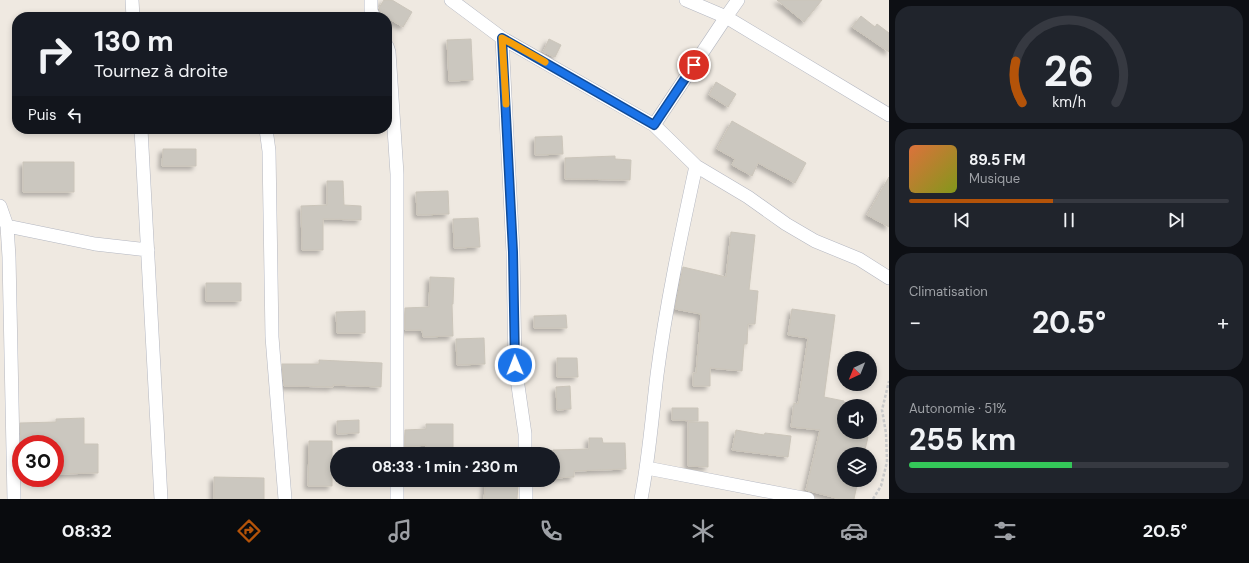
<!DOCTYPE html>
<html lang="fr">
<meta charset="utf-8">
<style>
:root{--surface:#171b24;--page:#20242c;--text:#f1f3f6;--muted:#9ea1a6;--line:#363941;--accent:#b45309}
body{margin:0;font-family:"DM Sans",sans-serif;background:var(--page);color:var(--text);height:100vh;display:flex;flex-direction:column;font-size:15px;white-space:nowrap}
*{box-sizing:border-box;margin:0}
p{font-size:13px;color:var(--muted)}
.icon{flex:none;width:22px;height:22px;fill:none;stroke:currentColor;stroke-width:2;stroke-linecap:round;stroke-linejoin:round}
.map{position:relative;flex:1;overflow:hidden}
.details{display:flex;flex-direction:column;gap:6px;padding:6px;background:#0d0f14;width:360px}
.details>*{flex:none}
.banner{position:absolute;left:12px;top:12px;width:380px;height:122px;border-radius:16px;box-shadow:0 2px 6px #0003;background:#171b24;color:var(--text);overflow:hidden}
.needle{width:26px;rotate:223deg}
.fabs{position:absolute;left:837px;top:351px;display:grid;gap:8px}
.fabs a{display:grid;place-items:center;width:40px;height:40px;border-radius:50%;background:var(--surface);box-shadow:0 2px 6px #0003;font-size:20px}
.speed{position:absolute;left:12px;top:435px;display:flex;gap:8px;font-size:20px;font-weight:700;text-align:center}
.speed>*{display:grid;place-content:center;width:52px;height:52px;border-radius:50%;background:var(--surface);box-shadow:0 2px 6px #0003;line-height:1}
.speed .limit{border:6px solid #d22;background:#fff;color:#111}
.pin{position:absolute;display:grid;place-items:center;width:34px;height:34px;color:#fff;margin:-17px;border:2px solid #fff;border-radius:50%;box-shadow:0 1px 4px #0007}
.me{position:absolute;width:44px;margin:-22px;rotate:359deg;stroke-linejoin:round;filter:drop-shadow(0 0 3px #0008)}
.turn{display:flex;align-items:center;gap:14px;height:84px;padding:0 16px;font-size:18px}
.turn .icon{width:52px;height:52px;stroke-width:2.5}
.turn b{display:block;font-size:28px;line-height:34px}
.then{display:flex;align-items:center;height:38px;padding:0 16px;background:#0003;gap:8px;font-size:15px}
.big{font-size:30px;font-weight:700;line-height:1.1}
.details .tile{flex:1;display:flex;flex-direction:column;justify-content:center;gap:6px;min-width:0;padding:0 14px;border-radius:16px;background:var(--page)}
.details .dial{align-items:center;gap:0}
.dial svg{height:104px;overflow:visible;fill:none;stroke:var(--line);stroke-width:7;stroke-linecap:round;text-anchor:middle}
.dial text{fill:var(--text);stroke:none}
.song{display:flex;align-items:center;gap:12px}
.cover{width:48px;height:48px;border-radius:6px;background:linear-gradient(135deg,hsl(20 70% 55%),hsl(70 70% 35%))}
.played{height:4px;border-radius:2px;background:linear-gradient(90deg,var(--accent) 45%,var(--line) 45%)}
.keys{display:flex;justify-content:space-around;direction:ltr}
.heat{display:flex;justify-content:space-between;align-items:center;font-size:22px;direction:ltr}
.charge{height:6px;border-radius:3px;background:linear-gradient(90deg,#34c759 51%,var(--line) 0)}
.trip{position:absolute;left:330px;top:447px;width:230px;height:40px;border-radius:20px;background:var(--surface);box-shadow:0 2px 6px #0003;font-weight:700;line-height:40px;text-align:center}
.dock{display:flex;height:64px;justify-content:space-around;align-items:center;background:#090b0e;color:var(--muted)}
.dock .icon{width:28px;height:28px}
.dock .current{color:var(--accent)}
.dock b{font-size:18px;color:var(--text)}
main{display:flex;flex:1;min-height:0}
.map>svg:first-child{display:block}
</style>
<main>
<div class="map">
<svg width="889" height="499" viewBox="0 0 889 499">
<defs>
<filter id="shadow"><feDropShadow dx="-3.5" dy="3.5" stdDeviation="2" flood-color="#0004"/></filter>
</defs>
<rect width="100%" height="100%" fill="#efe9e1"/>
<!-- building -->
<path fill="#cbc7bf" stroke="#cbc5ba" filter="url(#shadow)" d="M 384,0 L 392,0 L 412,12 L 403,27 L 381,14 L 379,8 Z
M 777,0 L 822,0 L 804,22 Z
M 861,16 L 875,27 L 877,24 L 889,33 L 889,52 L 852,27 Z
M 471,39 L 473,80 L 449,81 L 447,40 Z
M 549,39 L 561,45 L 555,57 L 543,52 Z
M 716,82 L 736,94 L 728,107 L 709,95 Z
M 732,121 L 806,163 L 795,183 L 758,163 L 752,176 L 732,165 L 735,159 L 717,149 Z
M 562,136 L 563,154 L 535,155 L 535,137 Z
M 163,149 L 196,149 L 196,166 L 162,166 Z
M 615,156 L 615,159 L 631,160 L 630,180 L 565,179 L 565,158 Z
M 23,162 L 74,162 L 74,192 L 23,192 Z
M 889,177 L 889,227 L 867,215 Z
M 327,181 L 343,181 L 344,205 L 361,206 L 361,220 L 323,219 L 323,250 L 302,250 L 301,206 L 327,205 Z
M 448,191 L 449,214 L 417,215 L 416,192 Z
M 478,218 L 480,247 L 454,248 L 453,219 Z
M 731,232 L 755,235 L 749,290 L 758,291 L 755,324 L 748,324 L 747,344 L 744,344 L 742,371 L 710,368 L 710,386 L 693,386 L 693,373 L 696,373 L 701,314 L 675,309 L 683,267 L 726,277 Z
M 430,277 L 454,278 L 453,304 L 452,304 L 453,336 L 423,337 L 422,330 L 405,330 L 405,308 L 429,307 Z
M 206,283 L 241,283 L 241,301 L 206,301 Z
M 792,309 L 835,315 L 824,397 L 844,401 L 844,432 L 866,432 L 865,436 L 868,437 L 864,454 L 844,454 L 844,480 L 858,480 L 854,499 L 840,499 L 806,490 L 820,430 L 791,427 L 794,403 L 798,404 L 808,338 L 788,335 Z
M 365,311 L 365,333 L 337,333 L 336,312 Z
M 566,315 L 567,328 L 534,328 L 534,316 Z
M 484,338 L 485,364 L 457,365 L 456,339 Z
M 557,358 L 577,358 L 578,377 L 557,377 Z
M 319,360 L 382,363 L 381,387 L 333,385 L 333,387 L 284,386 L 282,364 L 319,364 Z
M 570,386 L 571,409 L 557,410 L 556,387 Z
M 672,408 L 698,408 L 698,421 L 672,420 Z
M 84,418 L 84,444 L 98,444 L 98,473 L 58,474 L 60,447 L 57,447 L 57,444 L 21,444 L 20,423 L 56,422 L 56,419 Z
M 359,420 L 359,433 L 337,434 L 337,421 Z
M 688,422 L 708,422 L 708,467 L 688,466 Z
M 426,424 L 453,424 L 453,449 L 426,449 L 426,445 L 405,447 L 405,430 L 426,429 Z
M 736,430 L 764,435 L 765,433 L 791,436 L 788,457 L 732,450 Z
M 589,438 L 602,438 L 603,443 L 625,443 L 626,469 L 574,471 L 574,477 L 553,478 L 553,450 L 589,449 Z
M 309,441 L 332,441 L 332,486 L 308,486 Z
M 214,477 L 264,478 L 264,499 L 214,499 Z
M 486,480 L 518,484 L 517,499 L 484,499 Z"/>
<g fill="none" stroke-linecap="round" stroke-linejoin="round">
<!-- street casing -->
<g stroke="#b4b7c1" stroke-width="14">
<path id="street" d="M 132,0 L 133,17
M 371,0 L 371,11 L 374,17
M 451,0 L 502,38 L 654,125 L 696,166 L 748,197 L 786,224 L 815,241 L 859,259 L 889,278
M 686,0 L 726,17 L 889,115
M 502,38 L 513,252 L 515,365 L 525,434 L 525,454
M 387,46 L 389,52 L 397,174 L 397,454
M 654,125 L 726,17 L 738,0
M 141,129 L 161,499
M 266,129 L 269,151 L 272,337 L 285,499
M 0,206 L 7,226 L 9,257 L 14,499
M 7,226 L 95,244 L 148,250
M 647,468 L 808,499
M 397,480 L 397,499
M 526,480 L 526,499
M 641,499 C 649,458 652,417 657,375 C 666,305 681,235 696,166"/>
</g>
<!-- path -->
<path stroke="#c9c9c9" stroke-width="2.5" stroke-dasharray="3 2" stroke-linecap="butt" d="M 873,499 L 881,486 L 887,462 L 886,433 L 882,410 L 889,381"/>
<!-- street -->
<use href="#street" stroke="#fff" stroke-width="13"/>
</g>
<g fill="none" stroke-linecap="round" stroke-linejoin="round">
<!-- route casing -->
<g stroke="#114b97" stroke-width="10">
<path id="route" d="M 515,365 L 513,252 L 502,38 L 654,125 L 694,65"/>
</g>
<!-- route -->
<use href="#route" stroke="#1a73e8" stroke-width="7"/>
<!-- slow -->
<path stroke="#f59e0b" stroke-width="7" d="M 506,104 L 502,38 L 545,62"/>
</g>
</svg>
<div class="fabs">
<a><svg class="needle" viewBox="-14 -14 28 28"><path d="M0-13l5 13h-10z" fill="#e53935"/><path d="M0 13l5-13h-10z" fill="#9ea1a6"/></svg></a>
<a><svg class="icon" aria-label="sound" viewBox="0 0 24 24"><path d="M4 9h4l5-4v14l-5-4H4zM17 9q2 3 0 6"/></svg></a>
<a><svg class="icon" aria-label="layers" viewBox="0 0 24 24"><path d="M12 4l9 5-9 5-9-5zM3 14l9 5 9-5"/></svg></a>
</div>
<div class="speed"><div class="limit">30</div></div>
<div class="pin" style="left:694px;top:65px;background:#d93025"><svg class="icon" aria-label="arrive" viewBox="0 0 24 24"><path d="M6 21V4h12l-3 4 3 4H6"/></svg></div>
<svg class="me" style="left:515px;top:365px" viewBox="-20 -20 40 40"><circle r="17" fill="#1a73e8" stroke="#fff" stroke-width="3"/><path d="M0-11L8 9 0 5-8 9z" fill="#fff"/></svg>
<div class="trip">08:33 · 1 min · 230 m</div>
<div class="banner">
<div class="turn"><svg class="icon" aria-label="right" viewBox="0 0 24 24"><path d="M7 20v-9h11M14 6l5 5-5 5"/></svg><div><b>130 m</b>Tournez à droite</div></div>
<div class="then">Puis<svg class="icon" aria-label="left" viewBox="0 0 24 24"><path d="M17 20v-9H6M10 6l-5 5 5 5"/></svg></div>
</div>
</div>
<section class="details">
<div class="tile dial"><svg viewBox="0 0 100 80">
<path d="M14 69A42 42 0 1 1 86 69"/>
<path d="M14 69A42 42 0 0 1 9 37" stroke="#b45309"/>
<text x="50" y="56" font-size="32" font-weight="700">26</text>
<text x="50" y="72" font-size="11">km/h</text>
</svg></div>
<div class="tile">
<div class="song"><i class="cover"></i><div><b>89.5 FM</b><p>Musique</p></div></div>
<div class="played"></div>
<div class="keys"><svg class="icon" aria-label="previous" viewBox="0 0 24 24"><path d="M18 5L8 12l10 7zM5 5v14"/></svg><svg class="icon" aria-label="pause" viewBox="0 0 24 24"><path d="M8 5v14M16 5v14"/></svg><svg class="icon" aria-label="next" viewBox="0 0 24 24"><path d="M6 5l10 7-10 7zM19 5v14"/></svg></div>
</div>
<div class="tile"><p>Climatisation</p>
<div class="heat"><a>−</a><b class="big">20.5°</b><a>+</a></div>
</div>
<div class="tile"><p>Autonomie · 51%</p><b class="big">255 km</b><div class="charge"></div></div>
</section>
</main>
<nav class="dock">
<b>08:32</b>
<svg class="icon current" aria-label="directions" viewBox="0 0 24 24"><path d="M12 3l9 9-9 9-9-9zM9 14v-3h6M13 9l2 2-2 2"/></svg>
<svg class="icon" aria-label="music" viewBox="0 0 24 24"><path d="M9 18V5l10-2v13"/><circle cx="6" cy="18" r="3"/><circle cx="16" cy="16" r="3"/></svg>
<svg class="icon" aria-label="phone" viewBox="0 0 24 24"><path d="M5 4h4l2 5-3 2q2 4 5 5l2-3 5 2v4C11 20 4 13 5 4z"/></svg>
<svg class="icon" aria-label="climate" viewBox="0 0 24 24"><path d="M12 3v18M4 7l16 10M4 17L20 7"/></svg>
<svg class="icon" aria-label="car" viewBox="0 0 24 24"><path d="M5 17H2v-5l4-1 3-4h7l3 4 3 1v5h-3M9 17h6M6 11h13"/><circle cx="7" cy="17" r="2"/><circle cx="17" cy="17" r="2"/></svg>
<svg class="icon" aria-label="filters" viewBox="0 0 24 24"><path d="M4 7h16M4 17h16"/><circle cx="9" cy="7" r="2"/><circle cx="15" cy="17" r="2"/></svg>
<b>20.5°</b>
</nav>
